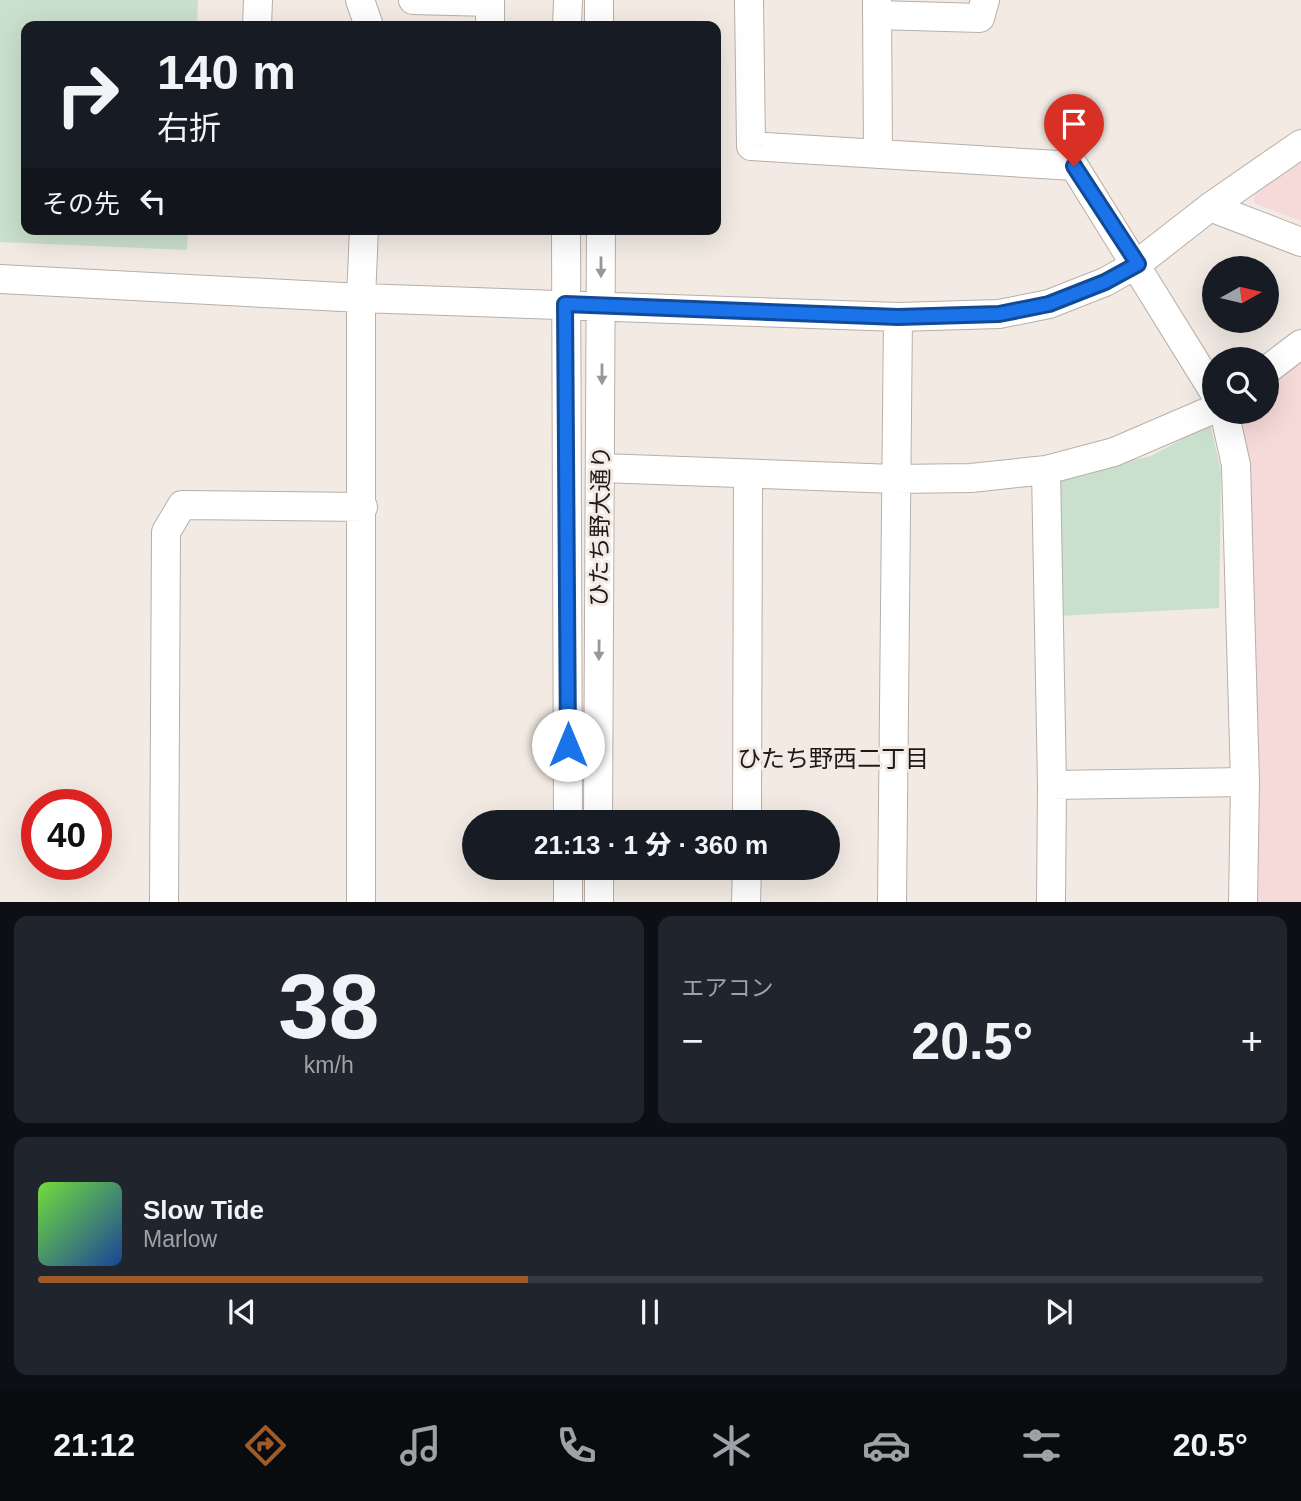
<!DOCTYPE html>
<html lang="ja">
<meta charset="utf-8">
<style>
:root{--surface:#171b24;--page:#20242c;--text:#f1f3f6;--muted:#9ea1a6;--line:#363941;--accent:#9d5b29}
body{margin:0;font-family:Helvetica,"Noto Sans JP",sans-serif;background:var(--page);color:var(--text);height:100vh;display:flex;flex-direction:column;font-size:26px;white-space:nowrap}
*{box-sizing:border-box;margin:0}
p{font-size:23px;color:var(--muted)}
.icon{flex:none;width:38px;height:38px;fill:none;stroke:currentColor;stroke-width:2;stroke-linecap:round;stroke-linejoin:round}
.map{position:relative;height:902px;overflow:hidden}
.side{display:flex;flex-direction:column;gap:14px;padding:14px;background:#0d0f14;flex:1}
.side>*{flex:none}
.top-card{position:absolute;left:21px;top:21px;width:700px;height:214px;border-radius:14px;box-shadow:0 7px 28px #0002;background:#171b24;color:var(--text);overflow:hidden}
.needle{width:46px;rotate:82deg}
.buttons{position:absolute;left:1202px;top:256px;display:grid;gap:14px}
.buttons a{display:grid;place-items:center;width:77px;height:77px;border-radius:50%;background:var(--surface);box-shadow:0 7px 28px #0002;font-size:35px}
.speed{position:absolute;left:21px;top:789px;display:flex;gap:14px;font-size:35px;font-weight:700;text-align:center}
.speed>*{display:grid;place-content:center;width:91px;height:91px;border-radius:50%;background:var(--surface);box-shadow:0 7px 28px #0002;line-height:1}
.speed .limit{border:10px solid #d22;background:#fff;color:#111}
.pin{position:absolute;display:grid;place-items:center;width:60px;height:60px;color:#fff;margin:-72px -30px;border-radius:50% 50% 50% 0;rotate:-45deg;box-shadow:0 0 7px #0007}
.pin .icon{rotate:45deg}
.me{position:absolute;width:77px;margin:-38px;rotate:0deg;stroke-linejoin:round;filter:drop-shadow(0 0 5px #0008)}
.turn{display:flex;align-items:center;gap:24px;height:147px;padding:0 21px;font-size:32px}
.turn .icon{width:91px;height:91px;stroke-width:2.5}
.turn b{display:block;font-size:49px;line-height:60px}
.then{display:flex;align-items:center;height:66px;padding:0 21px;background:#0003;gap:14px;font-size:26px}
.big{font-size:52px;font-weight:800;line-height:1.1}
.side .card{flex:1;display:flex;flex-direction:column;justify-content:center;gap:10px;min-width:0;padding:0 24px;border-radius:14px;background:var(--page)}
.side .dial{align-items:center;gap:0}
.dial b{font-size:91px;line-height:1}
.song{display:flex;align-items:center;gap:21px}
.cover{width:84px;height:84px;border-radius:10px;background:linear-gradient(135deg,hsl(100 70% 55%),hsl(220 70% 35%))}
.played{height:7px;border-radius:4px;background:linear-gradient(90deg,var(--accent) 40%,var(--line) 40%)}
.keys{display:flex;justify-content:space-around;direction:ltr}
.heat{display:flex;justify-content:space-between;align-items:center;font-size:38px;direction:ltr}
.side .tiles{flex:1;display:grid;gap:14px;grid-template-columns:1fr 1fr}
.card:last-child{grid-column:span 2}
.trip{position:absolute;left:462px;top:810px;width:378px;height:70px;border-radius:35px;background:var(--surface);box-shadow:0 7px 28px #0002;font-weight:800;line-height:70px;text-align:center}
.dock{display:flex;height:112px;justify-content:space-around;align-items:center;background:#090b0e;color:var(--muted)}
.dock .icon{width:49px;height:49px}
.dock .on{color:var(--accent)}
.dock b{font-size:32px;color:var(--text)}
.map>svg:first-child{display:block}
</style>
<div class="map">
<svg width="1301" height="903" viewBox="0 0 1301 903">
<rect width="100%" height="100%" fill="#f2eae3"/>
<!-- education -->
<path fill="#f5dad9" d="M 1301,163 L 1301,221 L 1254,203 L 1255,193 Z
M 1301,344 L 1301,902 L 1238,902 L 1223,411 L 1267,411 L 1267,370 Z"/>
<!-- green -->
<path fill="#c9e0cc" d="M 0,0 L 198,0 L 197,26 L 26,26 L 26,229 L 188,229 L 187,250 L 0,242 Z
M 1210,424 L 1221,471 L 1219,608 L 1057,616 L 1060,477 L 1151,456 Z"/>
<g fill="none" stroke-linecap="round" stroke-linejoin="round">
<!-- minor casing -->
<g stroke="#b8afa9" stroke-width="30">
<path id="minor" d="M 360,0 L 369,26
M 413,0 L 490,2 L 490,26
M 599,0 L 599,26
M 749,0 L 751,146 L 1074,166 L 1214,392
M 877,0 L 878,154
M 877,15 L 980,18 L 985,0
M 257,26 L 258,0
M 567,26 L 568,0
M 1210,207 L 1301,242
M 566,229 L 568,822
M 0,279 L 361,298 L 898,317 L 999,314 L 1049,304 L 1105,282 L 1137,264 L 1210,207 L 1301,144
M 1267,370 L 1301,344
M 1224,411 L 1236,465 L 1245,782 L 1243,903
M 602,468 L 894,479 L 971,478 L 1046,470 L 1114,452 L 1214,409
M 1046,470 L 1052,785 L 1051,903
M 1052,785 L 1245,782
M 598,822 L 601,229
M 747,822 L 748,474
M 568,868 L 568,903
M 599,868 L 599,903
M 164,903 L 166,532 L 182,505 L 363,507
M 361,903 L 361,298 L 364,229
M 746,903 L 747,868
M 892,903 L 898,317"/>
</g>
<!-- minor -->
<use href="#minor" stroke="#fff" stroke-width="28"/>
</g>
<!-- one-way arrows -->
<defs><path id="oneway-solid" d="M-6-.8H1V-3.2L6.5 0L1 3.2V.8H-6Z" transform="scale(1.75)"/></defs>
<g fill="#999897">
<use href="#oneway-solid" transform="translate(601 267) rotate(90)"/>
<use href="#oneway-solid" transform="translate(602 374) rotate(90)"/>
<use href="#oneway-solid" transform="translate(599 650) rotate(91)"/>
</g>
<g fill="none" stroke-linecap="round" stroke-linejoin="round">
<!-- route casing -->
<g stroke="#114b97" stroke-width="18">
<path id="route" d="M 568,745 L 565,304 L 898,317 L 999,314 L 1049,304 L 1105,282 L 1138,264 L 1074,166"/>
</g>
<!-- route -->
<use href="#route" stroke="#1a73e8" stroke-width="12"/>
</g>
<g text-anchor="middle" stroke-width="6" stroke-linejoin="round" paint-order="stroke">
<!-- street labels -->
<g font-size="23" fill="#1d1a17" stroke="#f2eae3">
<text transform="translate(600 526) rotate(-89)" y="8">ひたち野大通り</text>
</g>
<!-- neighbourhood labels -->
<g font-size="24" fill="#1d1a17" stroke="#f2eae3">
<text x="833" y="767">ひたち野西二丁目</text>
</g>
</g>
</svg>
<div class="buttons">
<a><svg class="needle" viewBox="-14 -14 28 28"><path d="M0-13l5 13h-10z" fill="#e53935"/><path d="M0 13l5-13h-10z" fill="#9ea1a6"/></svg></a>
<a><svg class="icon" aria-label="search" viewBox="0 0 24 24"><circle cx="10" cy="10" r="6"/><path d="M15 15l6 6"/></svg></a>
</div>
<div class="speed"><div class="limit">40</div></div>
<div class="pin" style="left:1074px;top:166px;background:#d93025"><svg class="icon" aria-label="arrive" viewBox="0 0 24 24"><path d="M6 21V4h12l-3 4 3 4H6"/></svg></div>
<svg class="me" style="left:568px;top:745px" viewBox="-20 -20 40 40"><circle r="19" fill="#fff"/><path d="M0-13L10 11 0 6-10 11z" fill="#1a73e8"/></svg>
<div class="trip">21:13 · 1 分 · 360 m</div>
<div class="top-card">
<div class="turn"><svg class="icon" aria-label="right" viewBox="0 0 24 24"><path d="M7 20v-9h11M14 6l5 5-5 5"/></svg><div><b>140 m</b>右折</div></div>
<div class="then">その先<svg class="icon" aria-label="left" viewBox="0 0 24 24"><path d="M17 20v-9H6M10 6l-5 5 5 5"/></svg></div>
</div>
</div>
<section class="side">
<div class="tiles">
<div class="card dial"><b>38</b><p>km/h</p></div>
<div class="card"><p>エアコン</p>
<div class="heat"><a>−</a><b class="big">20.5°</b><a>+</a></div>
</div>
<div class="card">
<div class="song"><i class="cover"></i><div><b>Slow Tide</b><p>Marlow</p></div></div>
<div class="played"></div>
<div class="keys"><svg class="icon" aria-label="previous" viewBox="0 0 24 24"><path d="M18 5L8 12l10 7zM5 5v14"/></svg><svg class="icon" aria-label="pause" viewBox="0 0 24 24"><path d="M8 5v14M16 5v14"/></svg><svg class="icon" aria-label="next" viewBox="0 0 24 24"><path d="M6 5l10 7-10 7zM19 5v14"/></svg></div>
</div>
</div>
</section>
<nav class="dock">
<b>21:12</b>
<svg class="icon on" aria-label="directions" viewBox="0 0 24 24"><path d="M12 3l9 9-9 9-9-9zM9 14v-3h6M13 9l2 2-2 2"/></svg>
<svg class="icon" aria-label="music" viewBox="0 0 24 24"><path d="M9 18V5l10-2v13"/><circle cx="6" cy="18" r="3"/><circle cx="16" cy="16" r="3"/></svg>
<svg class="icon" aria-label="phone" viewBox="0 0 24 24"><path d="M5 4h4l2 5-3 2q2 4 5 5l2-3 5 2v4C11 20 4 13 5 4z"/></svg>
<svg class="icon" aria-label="climate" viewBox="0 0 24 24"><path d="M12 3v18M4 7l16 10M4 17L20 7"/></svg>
<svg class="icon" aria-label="car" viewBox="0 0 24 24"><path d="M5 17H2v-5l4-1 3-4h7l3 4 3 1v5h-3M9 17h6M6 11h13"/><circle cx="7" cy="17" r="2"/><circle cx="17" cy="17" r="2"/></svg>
<svg class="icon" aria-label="filters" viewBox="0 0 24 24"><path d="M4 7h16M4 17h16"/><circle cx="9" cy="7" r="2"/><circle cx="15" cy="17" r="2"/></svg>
<b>20.5°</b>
</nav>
